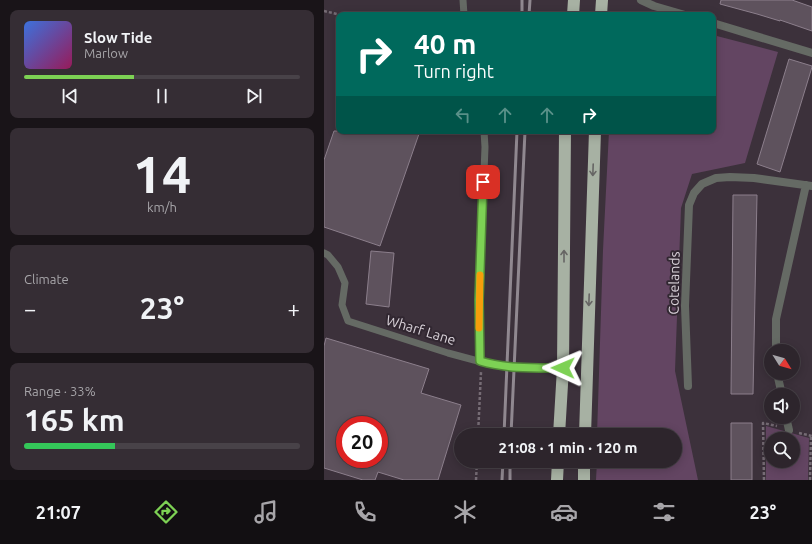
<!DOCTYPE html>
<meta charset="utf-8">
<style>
:root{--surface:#2d252c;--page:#352d34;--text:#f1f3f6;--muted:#a7a5a9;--line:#484248;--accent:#7dd154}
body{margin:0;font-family:Ubuntu,sans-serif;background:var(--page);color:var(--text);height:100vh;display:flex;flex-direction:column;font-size:15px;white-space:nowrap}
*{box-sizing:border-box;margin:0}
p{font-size:13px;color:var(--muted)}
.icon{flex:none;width:22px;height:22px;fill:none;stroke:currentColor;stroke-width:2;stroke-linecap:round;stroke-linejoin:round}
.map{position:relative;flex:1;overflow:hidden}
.side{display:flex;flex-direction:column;gap:10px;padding:10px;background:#191418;width:324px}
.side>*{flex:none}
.hud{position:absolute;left:12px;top:12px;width:380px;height:122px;border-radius:8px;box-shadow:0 2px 10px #0003,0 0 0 1px var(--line);background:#00695c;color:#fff;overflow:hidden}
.needle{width:26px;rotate:127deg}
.controls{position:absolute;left:440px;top:344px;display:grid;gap:8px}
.controls a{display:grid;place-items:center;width:36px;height:36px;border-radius:50%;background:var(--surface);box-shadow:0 2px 10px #0003,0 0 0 1px var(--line);font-size:20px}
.speed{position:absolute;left:12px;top:416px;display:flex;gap:8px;font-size:20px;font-weight:700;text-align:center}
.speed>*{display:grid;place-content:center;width:52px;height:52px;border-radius:50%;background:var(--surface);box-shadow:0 2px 10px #0003,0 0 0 1px var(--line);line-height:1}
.speed .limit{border:6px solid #d22;background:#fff;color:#111}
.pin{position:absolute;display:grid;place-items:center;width:34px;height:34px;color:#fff;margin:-17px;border-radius:8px;box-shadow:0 2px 6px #0006}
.me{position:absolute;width:44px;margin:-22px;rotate:271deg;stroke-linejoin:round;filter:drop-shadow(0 0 3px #0008)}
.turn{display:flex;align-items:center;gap:14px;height:84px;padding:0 12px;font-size:18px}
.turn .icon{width:52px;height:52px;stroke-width:2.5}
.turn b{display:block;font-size:28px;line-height:34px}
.lanes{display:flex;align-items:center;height:38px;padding:0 12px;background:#0003;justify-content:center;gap:20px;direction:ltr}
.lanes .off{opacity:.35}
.big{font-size:30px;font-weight:700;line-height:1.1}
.side .widget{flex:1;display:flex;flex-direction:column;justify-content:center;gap:6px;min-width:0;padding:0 14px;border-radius:8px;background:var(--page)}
.side .dial{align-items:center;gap:0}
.dial b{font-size:52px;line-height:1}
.song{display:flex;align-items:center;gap:12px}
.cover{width:48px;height:48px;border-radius:6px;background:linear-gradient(135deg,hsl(220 70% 55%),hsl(330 70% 35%))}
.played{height:4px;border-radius:2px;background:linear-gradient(90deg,var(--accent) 40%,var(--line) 40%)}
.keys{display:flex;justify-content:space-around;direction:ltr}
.heat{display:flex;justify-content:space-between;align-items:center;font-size:22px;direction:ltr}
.charge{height:6px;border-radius:3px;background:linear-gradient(90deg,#34c759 33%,var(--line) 0)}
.trip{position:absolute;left:130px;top:428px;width:228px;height:40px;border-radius:20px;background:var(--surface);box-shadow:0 2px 10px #0003,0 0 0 1px var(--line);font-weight:700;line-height:40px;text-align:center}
.menu{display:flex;height:64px;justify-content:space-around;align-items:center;background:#120f12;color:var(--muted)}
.menu .icon{width:28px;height:28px}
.menu .active{color:var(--accent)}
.menu b{font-size:18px;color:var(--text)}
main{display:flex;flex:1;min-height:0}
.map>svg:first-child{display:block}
</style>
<main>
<section class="side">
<div class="widget">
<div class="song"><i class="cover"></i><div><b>Slow Tide</b><p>Marlow</p></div></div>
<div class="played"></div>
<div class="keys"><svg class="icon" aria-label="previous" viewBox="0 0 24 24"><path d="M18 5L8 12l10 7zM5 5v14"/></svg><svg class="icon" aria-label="pause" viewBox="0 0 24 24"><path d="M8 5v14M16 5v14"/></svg><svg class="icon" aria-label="next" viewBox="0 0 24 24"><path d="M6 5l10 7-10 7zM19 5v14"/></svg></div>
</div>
<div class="widget dial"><b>14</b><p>km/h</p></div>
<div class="widget"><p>Climate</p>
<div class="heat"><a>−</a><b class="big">23°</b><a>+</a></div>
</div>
<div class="widget"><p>Range · 33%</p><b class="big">165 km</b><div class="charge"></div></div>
</section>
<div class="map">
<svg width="488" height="480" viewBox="0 0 488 480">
<rect width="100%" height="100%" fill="#3c313b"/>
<!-- green -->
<path fill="#634562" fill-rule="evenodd" d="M 389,35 L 454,52 L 421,163 L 368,174 L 357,208 L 351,371 L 374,480 L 272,480 L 273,461 L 351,461 L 351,435 L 273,435 L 279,250 L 285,131 L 389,131 Z
M 442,426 L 485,438 L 484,480 L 442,480 ZM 447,439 L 469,439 L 469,461 L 447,461 Z"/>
<!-- building -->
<path fill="#5e525d" stroke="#8c7f8c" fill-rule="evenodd" d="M 397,0 L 468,0 L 488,7 L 488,31 L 456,20 L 456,21 L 433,14 L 396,4 Z
M 465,59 L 488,66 L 488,67 L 456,172 L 433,164 Z
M 10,131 L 96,131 L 56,246 L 0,227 L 0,160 Z
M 409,195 L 433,195 L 429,394 L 407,394 Z
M 47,251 L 70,253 L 65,307 L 42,304 Z
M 2,338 L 105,369 L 97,393 L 137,405 L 114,480 L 80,480 L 54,472 L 51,480 L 39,480 L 0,468 L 0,346 ZM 21,425 L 55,425 L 55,459 L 21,459 Z
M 407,423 L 428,423 L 428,480 L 407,480 Z"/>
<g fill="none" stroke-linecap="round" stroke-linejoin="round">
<!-- path -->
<path stroke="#766c75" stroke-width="2.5" stroke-dasharray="3 2" stroke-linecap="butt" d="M 0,11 L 17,15
M 475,433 L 488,436
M 154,435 L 157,372
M 152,480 L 153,461
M 440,480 L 439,423 L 453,426
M 486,480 L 487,436"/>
<!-- lane -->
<path stroke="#656a64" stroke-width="7" d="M 139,0 L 140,15
M 0,253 L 4,255 L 14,267 L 21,283 L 18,305 L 24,321 L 124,353 L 165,364 L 190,367 L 239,368
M 156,361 L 155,301 L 161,147 L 160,131"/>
<!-- street -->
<path stroke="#656a64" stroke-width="8" d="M 317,0 L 330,6 L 361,15
M 389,23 L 488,53
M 452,351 L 452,319 L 482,185
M 453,373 L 458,395
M 364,386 L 361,306 L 365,205 L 370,193 L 378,184 L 392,178 L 406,177 L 430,178 L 488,186
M 462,417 L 465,430"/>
<!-- highway -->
<path stroke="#a7b1a3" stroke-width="12" d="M 249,15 L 250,0
M 277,15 L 278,0
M 235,435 L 239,368 L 241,131
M 261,435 L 271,131
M 233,480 L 234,461
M 260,480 L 260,461"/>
<!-- rail -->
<path stroke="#908890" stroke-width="3" d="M 198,15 L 198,0
M 205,15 L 206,0
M 180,435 L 193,131
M 187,435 L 201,131
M 178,480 L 179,461
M 186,480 L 186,461"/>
</g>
<!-- one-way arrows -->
<defs><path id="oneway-shaft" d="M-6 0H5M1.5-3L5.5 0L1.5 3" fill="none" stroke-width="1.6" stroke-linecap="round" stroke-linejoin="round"/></defs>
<g stroke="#666564">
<use href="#oneway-shaft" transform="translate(269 170) rotate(92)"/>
<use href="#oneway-shaft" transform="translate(240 256) rotate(-90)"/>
<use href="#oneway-shaft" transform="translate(265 300) rotate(92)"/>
</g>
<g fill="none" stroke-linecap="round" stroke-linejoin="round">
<!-- route casing -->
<g stroke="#518837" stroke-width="10">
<path id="route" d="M 159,182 L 155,300 L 156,361 C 183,369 211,368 239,368"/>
</g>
<!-- route -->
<use href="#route" stroke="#7dd154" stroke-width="7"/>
<!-- slow -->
<path stroke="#f59e0b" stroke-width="7" d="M 155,328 L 156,275"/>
</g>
<g text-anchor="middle" stroke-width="4" stroke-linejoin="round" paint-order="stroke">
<!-- street labels -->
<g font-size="14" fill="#d9d2d9" stroke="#312731">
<text transform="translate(350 283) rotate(-89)" y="5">Cotelands</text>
<text transform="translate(97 330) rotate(17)" y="5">Wharf Lane</text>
</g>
</g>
</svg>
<div class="controls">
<a><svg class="needle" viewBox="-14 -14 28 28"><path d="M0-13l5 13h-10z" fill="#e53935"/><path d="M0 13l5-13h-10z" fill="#a7a5a9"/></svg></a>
<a><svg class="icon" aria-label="sound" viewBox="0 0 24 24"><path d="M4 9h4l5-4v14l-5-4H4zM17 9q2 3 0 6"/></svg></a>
<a><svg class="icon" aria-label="search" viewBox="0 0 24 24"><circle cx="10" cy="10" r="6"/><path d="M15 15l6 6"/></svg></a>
</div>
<div class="speed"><div class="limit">20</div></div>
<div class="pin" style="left:159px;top:182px;background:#d93025"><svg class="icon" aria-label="arrive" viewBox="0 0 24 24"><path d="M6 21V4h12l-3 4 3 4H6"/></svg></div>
<svg class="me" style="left:239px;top:368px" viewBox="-20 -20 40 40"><path d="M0-17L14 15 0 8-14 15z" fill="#7dd154" stroke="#fff" stroke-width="4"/></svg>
<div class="trip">21:08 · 1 min · 120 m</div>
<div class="hud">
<div class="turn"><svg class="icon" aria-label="right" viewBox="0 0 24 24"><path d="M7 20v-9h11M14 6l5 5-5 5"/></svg><div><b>40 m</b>Turn right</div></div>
<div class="lanes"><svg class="icon off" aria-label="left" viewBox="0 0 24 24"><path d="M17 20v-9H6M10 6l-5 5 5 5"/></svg><svg class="icon off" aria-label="ahead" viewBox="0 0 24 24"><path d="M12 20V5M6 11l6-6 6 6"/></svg><svg class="icon off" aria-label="ahead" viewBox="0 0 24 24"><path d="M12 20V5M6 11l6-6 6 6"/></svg><svg class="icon" aria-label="right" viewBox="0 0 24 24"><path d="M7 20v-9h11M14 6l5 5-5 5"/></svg></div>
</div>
</div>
</main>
<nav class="menu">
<b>21:07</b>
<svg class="icon active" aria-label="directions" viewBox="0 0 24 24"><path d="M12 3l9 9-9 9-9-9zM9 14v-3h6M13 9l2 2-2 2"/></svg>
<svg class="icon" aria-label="music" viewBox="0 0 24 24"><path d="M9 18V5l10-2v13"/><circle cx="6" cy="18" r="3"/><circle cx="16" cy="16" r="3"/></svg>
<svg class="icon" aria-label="phone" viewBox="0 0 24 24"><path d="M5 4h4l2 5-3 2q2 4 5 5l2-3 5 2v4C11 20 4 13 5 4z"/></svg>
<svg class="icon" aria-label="climate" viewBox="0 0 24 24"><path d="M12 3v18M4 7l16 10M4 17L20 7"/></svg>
<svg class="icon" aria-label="car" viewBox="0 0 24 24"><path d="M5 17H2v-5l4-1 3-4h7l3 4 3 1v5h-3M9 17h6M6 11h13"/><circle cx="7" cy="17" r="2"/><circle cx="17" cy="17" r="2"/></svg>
<svg class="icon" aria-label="filters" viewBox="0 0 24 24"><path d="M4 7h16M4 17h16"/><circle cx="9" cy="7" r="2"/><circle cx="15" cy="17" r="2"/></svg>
<b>23°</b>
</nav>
